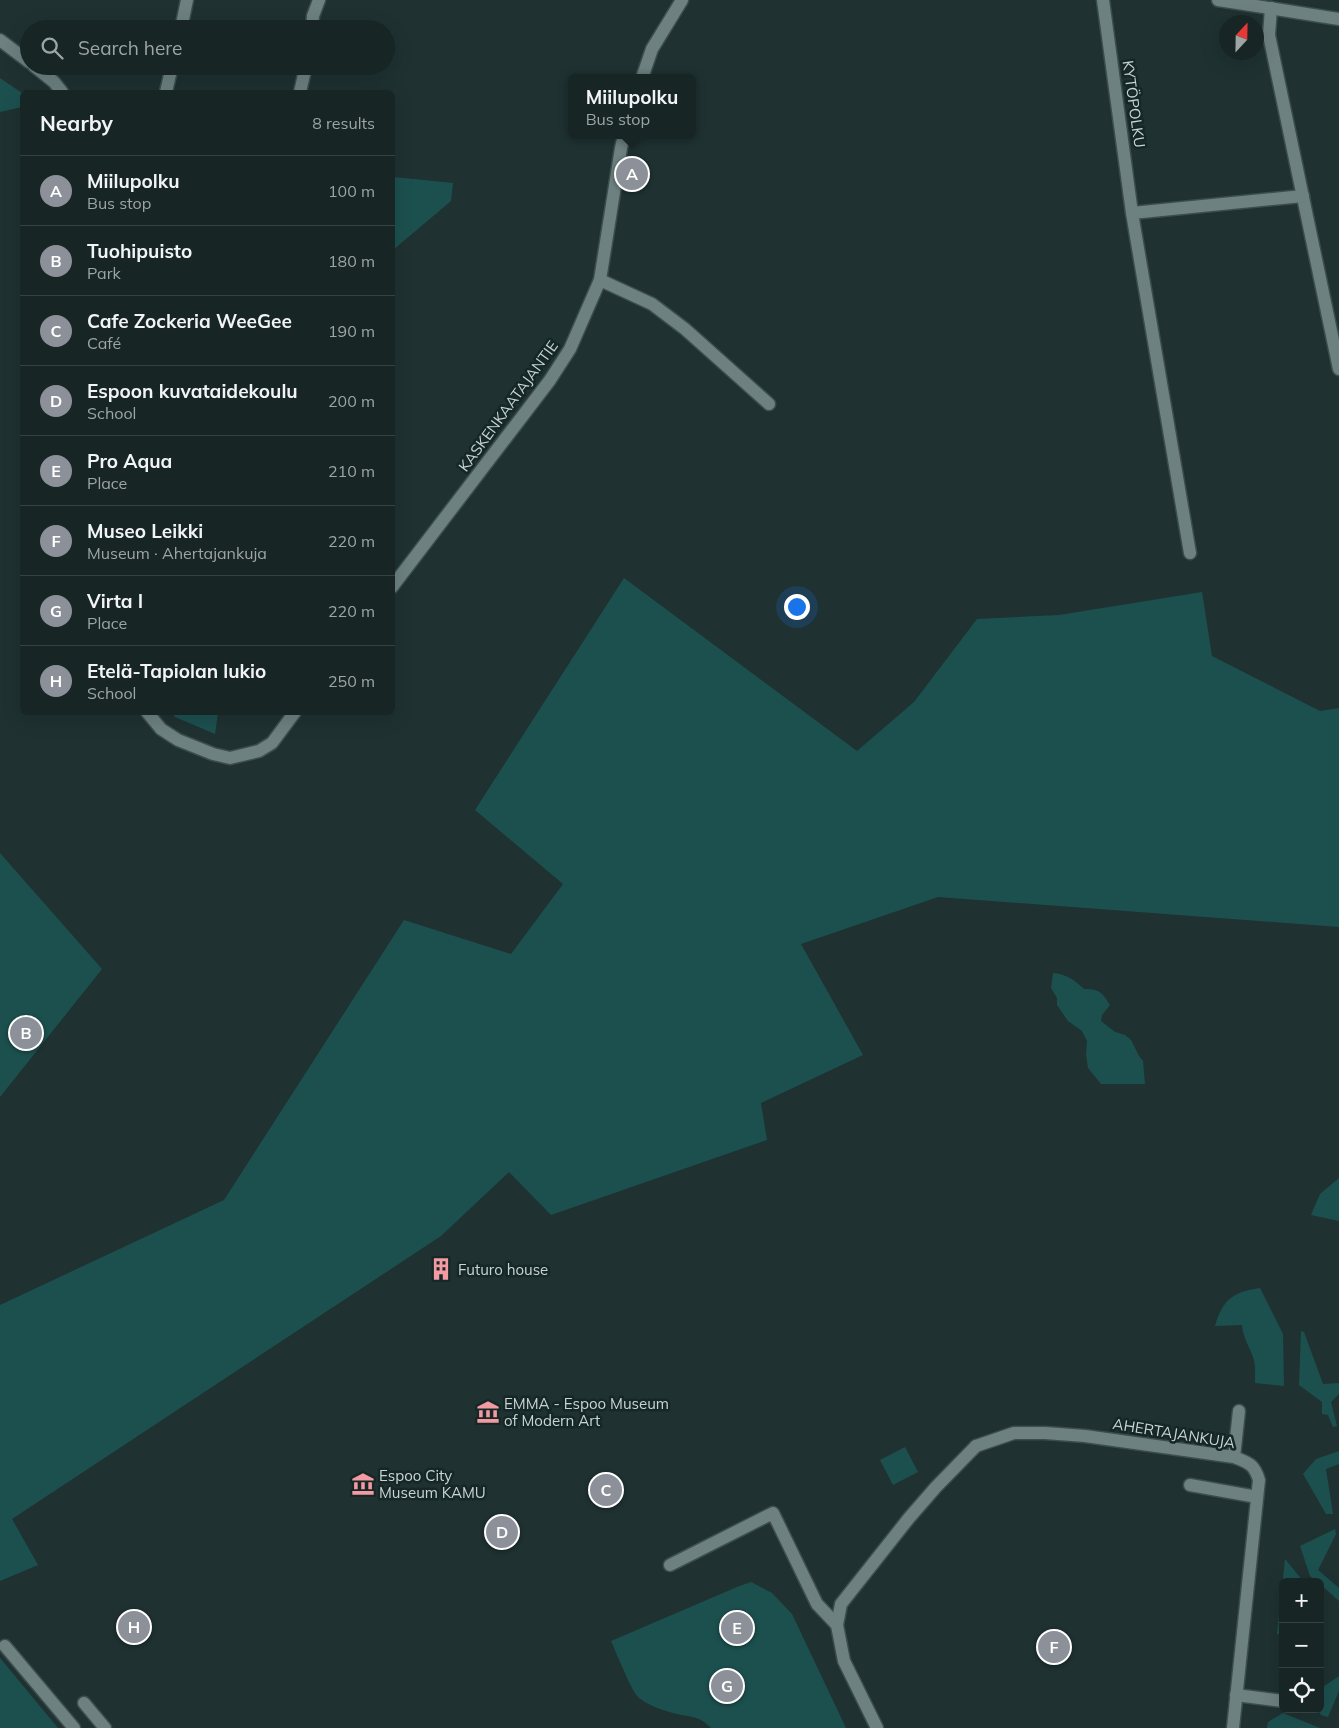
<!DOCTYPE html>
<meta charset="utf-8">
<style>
body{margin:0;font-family:Mulish,sans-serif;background:#243132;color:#f1f3f6}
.controls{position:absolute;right:15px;bottom:15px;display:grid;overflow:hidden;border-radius:8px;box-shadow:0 5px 20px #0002}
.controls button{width:45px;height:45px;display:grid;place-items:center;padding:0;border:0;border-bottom:1px solid #364242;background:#172525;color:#f1f3f6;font:25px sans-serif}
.compass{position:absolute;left:1219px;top:15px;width:45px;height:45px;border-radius:50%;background:#172525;box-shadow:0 5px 20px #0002;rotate:22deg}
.you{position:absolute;left:796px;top:606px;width:18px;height:18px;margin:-12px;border:4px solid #fff;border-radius:50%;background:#1a73e8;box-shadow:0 0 0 8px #1a73e833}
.badge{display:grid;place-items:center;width:32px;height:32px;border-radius:50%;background:#8c9099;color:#fff;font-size:16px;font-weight:700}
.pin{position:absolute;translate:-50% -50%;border:2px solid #fff;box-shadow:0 1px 5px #0006}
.popup{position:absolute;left:568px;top:74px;width:128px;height:65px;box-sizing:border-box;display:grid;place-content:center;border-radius:8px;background:#172525;filter:drop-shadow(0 1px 4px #0005);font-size:16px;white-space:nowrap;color:#9ea5a7}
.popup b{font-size:19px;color:#f1f3f6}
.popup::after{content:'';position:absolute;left:50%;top:100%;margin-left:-10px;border:10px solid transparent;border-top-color:#172525}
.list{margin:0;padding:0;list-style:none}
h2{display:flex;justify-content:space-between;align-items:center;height:65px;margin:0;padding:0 20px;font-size:21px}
h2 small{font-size:16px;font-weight:400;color:#9ea5a7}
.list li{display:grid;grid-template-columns:32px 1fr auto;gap:15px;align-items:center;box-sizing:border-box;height:70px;padding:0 20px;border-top:1px solid #364242}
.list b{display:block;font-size:19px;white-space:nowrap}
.list p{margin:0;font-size:16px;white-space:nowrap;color:#9ea5a7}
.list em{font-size:16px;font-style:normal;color:#9ea5a7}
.icon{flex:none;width:28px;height:28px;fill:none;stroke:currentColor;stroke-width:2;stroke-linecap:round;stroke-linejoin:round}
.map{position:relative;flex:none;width:1339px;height:1728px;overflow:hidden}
.search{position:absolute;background:#172525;box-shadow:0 5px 20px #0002;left:20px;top:20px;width:375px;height:55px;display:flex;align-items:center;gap:12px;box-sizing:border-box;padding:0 18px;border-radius:28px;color:#9ea5a7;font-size:19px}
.panel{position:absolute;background:#172525;box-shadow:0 5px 20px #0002;left:20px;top:90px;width:375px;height:625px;border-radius:8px}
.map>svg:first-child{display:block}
</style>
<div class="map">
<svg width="1339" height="1728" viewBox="0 0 1339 1728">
<rect width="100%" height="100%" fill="#1f3131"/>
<g fill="#1c504f">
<polygon points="0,78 22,93 22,107 0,112"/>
<polygon points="393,177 453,183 451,201 393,250"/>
<polygon points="624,578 857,751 914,702 977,619 1059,615 1202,592 1212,656 1320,711 1339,708 1339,927 938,897 801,944 863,1055 761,1103 767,1140 551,1215 509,1172 441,1236 12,1519 38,1565 0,1581 0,1305 224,1200 404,920 511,954 563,884 475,810"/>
<polygon points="172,713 218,713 215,734 175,717"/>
<polygon points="0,853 102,969 0,1097"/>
<path d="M 1053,973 C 1067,974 1074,980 1084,989 C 1099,989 1102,992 1110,1005 L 1102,1015 L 1101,1021 L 1115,1032 L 1125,1035 L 1131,1040 L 1139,1056 L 1143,1061 L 1145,1084 L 1101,1084 L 1088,1068 L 1086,1055 L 1087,1041 L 1082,1031 L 1068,1021 L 1057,1005 L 1057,998 L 1051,988 Z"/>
<polygon points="1339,1178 1339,1221 1311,1215 1320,1194"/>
<path d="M 1260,1288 L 1283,1334 L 1284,1386 L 1255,1383 C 1255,1374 1256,1366 1253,1357 C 1249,1346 1243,1337 1242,1325 L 1215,1326 C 1223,1299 1233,1292 1260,1288 Z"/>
<polygon points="1301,1331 1304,1332 1323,1384 1339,1383 1339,1394 1331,1402 1337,1426 1333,1427 1328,1415 1322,1414 1322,1402 1299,1385"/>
<polygon points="905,1447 918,1472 893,1485 880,1460"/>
<polygon points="1339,1451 1339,1464 1326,1469 1333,1514 1326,1514 1303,1474 1316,1459"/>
<polygon points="1335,1529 1336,1534 1318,1570 1339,1588 1339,1601 1320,1584 1320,1582 1317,1582 1310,1576 1300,1546"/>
<polygon points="1285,1559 1304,1582 1283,1582 1283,1635 1277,1634"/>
<path d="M 751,1582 L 772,1593 L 792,1614 L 846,1728 L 711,1728 C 697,1714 691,1718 673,1713 C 662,1710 647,1705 638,1697 C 631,1690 616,1652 611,1641 L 737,1587 Z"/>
<polygon points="0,1658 58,1728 0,1728"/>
<polygon points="1339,1676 1339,1691 1328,1717 1321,1715 1317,1709 1320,1709 1320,1689"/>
<polygon points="1283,1713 1320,1728 1267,1728 1268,1722"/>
</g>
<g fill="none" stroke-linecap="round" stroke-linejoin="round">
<defs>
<g id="service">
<polyline points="1271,8 1269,35 1339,369"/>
<polyline points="181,29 187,0"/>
<polyline points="312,29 313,16 319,0"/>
<polyline points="166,92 172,66"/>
<polyline points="300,92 306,66"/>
<polyline points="600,280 652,304 685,329 769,404"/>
<polyline points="1190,553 1132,213 1303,196"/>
<polyline points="1234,1457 1239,1411"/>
<polyline points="1190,1485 1257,1497"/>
<polyline points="670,1565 773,1513 817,1604 837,1625"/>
<polyline points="5,1646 74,1728"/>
<polyline points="1236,1695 1283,1701"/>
<polyline points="84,1703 105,1728"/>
<polyline points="877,1728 844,1661 837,1625 841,1604 909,1518 936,1487 976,1446"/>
</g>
<g id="minor">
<polyline points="1103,0 1132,213"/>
<polyline points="1218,0 1339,19"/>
<polyline points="0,40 29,62"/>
<polyline points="34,66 54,82 62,92"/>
<polyline points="642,78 652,49 682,0"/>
<polyline points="392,587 550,380 570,349 600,280 621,148 624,135"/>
<polyline points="147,712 161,729 178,740 213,754 230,758 259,751 272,743 295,712"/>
<path d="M 976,1446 L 1014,1433 L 1045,1433 L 1085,1436 L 1234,1457 C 1249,1463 1254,1464 1259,1480 L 1233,1728"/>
</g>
</defs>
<use href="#service" stroke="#3d4d4d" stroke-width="15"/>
<use href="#minor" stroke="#3d4d4d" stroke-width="15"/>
<use href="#service" stroke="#6c8180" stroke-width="12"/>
<use href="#minor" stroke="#6c8180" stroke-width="12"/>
</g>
<defs>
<symbol id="building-bare" viewBox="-9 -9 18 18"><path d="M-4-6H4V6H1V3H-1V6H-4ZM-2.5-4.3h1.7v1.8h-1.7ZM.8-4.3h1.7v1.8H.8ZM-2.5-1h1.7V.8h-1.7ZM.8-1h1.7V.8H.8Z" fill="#f49aa3" stroke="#152727" stroke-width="2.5" paint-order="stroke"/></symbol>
<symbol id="museum-bare" viewBox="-9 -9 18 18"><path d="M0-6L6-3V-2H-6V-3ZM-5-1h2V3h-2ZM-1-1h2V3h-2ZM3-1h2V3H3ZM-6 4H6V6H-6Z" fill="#f49aa3" stroke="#152727" stroke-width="2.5" paint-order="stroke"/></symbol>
</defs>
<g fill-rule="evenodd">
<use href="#building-bare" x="425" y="1253" width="32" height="32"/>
<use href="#museum-bare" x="472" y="1396" width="32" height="32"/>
<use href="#museum-bare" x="347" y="1468" width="32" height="32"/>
</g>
<g text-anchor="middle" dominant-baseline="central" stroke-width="5" stroke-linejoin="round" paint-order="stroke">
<g font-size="15" fill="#c9d4d3" stroke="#152727">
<text transform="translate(1134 104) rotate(82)">KYTÖPOLKU</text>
<text transform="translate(508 406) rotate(-54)">KASKENKAATAJANTIE</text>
<text transform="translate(1174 1433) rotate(9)">AHERTAJANKUJA</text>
</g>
<g font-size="15" fill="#c9d4d3" stroke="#152727" text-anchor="start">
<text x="458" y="1269">Futuro house</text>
<text x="504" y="1403">EMMA - Espoo Museum<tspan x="504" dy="17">of Modern Art</tspan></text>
<text x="379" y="1475">Espoo City<tspan x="379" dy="17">Museum KAMU</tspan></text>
</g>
</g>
</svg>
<div class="controls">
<button>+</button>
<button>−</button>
<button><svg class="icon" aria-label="locate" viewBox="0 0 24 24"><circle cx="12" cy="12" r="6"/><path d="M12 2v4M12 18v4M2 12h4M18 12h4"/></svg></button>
</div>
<svg class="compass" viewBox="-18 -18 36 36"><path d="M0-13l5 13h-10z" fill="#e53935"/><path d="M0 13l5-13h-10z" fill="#9ea5a7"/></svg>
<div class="you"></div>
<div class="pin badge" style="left:632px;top:174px">A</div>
<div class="popup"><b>Miilupolku</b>Bus stop</div>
<div class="pin badge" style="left:26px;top:1033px">B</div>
<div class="pin badge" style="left:606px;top:1490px">C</div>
<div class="pin badge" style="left:502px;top:1532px">D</div>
<div class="pin badge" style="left:737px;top:1628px">E</div>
<div class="pin badge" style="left:1054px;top:1647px">F</div>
<div class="pin badge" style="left:727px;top:1686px">G</div>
<div class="pin badge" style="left:134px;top:1627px">H</div>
<div class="search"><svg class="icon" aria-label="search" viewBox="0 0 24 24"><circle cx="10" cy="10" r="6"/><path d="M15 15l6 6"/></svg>Search here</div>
<section class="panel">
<h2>Nearby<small>8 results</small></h2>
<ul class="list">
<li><span class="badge">A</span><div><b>Miilupolku</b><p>Bus stop</p></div><em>100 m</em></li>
<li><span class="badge">B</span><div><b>Tuohipuisto</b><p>Park</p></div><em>180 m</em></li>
<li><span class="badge">C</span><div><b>Cafe Zockeria WeeGee</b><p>Café</p></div><em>190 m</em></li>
<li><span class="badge">D</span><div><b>Espoon kuvataidekoulu</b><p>School</p></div><em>200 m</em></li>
<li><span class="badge">E</span><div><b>Pro Aqua</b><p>Place</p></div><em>210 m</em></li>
<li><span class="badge">F</span><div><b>Museo Leikki</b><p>Museum · Ahertajankuja</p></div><em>220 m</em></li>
<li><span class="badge">G</span><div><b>Virta I</b><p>Place</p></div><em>220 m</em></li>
<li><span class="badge">H</span><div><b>Etelä-Tapiolan lukio</b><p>School</p></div><em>250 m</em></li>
</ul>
</section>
</div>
